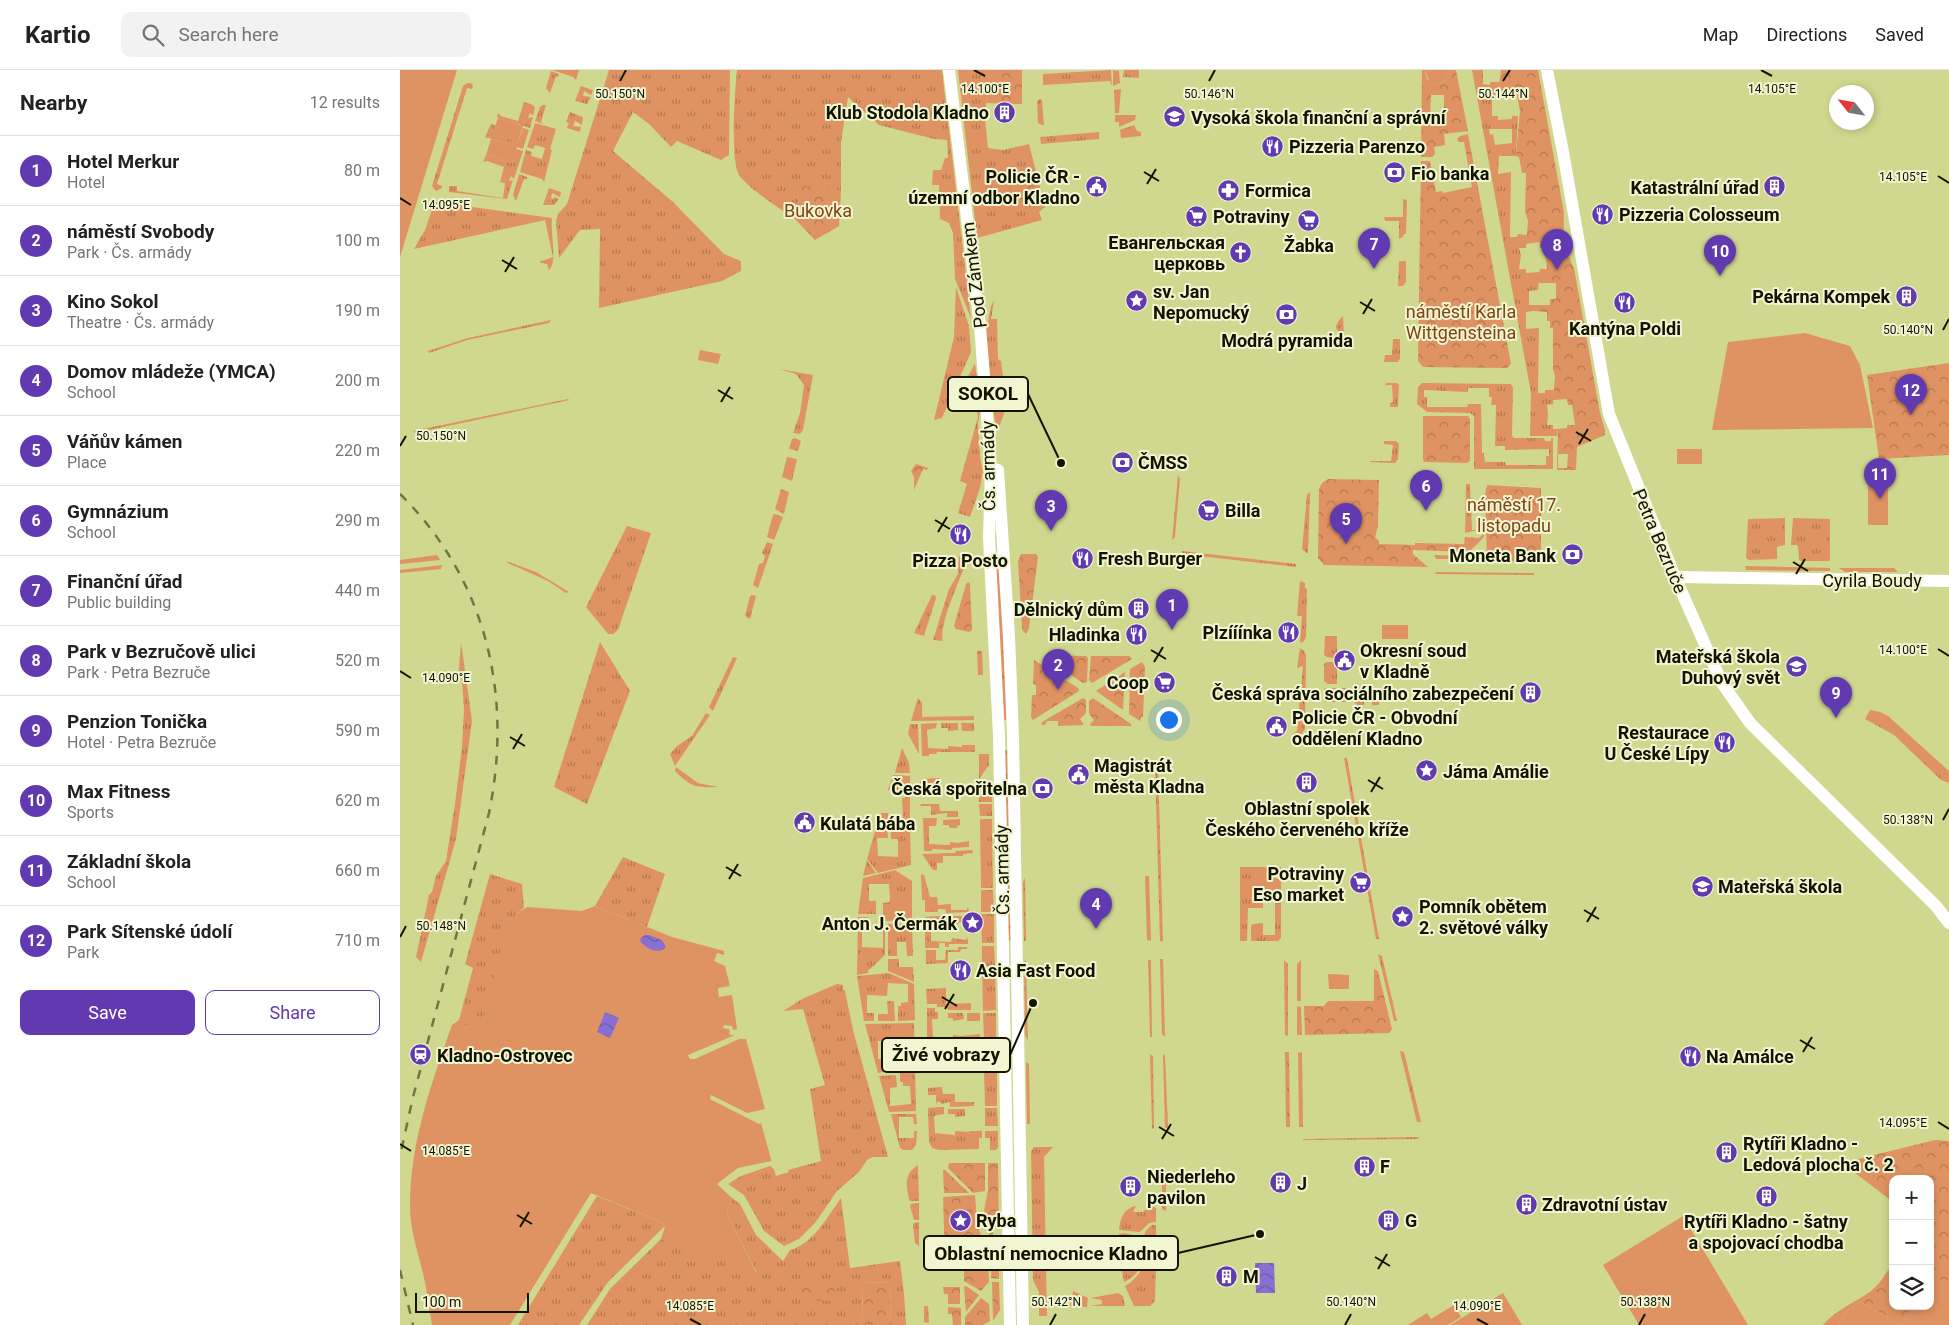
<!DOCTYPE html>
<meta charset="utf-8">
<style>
body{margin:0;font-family:Roboto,sans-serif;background:#f2f2f2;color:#222}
.controls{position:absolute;right:15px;bottom:15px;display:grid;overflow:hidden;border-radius:10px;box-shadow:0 2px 8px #0003}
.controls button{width:45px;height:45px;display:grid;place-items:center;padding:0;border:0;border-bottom:1px solid #e0e0e0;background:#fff;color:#222;font:25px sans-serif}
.compass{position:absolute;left:1429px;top:15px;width:45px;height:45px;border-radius:50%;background:#fff;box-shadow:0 2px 8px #0003;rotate:301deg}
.scale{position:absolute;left:15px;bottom:12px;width:114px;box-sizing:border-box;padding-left:5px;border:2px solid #131400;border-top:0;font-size:14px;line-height:18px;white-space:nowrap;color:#131400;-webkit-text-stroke:4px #f1f5d1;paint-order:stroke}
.you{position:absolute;left:768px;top:649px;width:18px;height:18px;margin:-12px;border:4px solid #fff;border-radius:50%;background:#1a73e8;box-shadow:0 0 0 8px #1a73e833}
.badge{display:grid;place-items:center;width:32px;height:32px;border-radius:50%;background:#613ab2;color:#fff;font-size:16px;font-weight:700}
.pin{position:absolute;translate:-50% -41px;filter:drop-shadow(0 1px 2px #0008)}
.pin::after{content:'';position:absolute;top:26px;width:18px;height:15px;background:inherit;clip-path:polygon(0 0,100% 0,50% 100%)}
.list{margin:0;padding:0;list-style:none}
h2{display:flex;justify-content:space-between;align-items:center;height:65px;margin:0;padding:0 20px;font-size:21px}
h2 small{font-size:16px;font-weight:400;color:#767676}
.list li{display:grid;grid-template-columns:32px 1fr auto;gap:15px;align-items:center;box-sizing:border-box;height:70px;padding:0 20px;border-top:1px solid #e0e0e0}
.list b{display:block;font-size:19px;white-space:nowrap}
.list p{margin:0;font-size:16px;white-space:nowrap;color:#767676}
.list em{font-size:16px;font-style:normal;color:#767676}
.actions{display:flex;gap:10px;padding:15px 20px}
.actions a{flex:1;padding:11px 0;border:1px solid #613ab2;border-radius:10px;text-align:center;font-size:18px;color:#613ab2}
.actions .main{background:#613ab2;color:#fff}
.icon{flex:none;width:28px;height:28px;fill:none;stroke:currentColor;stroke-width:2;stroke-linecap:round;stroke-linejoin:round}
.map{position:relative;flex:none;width:1549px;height:1255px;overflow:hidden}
header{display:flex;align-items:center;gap:30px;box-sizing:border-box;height:70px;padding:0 25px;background:#fff;border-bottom:1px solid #e0e0e0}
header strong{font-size:24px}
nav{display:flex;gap:28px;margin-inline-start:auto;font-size:18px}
.search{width:350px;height:45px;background:#f2f2f2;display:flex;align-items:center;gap:12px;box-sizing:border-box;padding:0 18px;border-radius:10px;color:#767676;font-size:19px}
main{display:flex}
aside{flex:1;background:#fff}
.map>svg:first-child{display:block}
</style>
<header>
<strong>Kartio</strong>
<div class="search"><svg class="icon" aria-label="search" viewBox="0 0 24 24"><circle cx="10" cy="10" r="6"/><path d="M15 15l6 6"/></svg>Search here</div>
<nav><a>Map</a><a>Directions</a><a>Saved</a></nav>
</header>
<main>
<aside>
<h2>Nearby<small>12 results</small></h2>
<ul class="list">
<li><span class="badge">1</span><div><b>Hotel Merkur</b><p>Hotel</p></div><em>80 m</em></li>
<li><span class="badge">2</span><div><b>náměstí Svobody</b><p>Park · Čs. armády</p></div><em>100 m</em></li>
<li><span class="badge">3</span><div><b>Kino Sokol</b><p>Theatre · Čs. armády</p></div><em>190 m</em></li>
<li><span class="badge">4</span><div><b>Domov mládeže (YMCA)</b><p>School</p></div><em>200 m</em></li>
<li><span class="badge">5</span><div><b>Váňův kámen</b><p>Place</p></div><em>220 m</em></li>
<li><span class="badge">6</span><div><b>Gymnázium</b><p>School</p></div><em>290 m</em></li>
<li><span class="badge">7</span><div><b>Finanční úřad</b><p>Public building</p></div><em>440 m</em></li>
<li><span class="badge">8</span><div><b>Park v Bezručově ulici</b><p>Park · Petra Bezruče</p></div><em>520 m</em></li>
<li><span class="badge">9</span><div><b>Penzion Tonička</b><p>Hotel · Petra Bezruče</p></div><em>590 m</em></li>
<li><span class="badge">10</span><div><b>Max Fitness</b><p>Sports</p></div><em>620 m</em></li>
<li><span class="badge">11</span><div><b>Základní škola</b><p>School</p></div><em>660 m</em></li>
<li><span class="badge">12</span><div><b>Park Sítenské údolí</b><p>Park</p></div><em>710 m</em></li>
</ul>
<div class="actions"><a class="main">Save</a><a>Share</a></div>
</aside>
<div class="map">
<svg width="1549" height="1255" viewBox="0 0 1549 1255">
<defs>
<pattern id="grass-tufts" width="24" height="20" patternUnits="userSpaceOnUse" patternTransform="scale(1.25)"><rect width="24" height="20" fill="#df9362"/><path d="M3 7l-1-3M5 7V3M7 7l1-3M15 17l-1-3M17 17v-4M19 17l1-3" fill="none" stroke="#b4774e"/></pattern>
<pattern id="forest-crowns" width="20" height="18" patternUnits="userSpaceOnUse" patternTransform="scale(1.25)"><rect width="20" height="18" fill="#df9362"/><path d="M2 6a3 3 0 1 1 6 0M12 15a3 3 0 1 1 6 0" fill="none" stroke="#b4774e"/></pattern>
<pattern id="water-waves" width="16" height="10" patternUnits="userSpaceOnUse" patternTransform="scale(1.25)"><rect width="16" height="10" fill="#886fd1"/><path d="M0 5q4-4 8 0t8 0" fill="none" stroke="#6e5aa7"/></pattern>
</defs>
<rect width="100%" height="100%" fill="#d0d88f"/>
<g fill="url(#grass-tufts)" fill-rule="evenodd">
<polygon points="152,0 179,0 176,10 173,7"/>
<polygon points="209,0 330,0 329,85 321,90 277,71 271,77 249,54 233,42 213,81 273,132 324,184 341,191 341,201 322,211 199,238 200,159 180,160 159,188 156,151 158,144 167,134"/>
<path d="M 337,0 L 542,0 L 571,248 L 555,209 L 553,163 L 549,153 L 540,149 L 539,115 L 532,115 L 533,100 L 541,100 L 545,88 L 548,88 L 547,70 L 534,69 L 479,55 L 448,27 L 441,72 L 441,121 L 400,116 L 394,148 C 380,139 348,118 339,105 C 330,91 335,19 337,0 Z"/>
<polygon points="558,0 580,0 587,21 585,49 588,78 603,80 629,74 645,137 639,142 642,150 577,168"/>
<polygon points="711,0 712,16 710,11 643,15 643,4"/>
<polygon points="713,0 719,1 720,13 713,16"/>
<polygon points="724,0 739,0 739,8 723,7"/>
<path d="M 1072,0 L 1083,0 L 1083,14 L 1090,15 L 1090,12 L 1099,12 L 1098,25 L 1092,25 L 1092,46 L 1098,46 L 1098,50 L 1112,49 L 1112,46 L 1118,46 L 1116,86 L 1099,86 L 1098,104 L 1111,102 L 1110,167 L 1117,167 L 1118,164 L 1127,165 L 1126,178 L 1119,178 L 1121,185 L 1119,199 L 1126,199 L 1126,203 L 1140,202 L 1138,220 L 1129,221 L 1129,235 L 1133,235 L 1133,241 L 1126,242 L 1126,259 L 1139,258 L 1138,323 L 1145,323 L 1145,320 L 1154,320 L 1153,334 L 1147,335 L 1148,345 L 1147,355 L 1153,355 L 1153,359 L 1158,359 L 1157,366 L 1130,366 L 1131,323 ZM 1089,59 L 1112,59 L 1112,73 L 1095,75 L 1093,64 L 1090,65 Z"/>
<polygon points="151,1 159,4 158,7 156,6 150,23 146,18"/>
<polygon points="67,13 71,13 73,16 72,19 67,18 37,114 42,116 42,118 36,121 32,116 63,16"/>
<polygon points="181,16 193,20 191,25 184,21 183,26 191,27 187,34 175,31"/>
<polygon points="721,19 719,43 715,43 714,20"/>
<polygon points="640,29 642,30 644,55 642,55 638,53 637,31"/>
<polygon points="124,32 133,35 135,38 133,46 130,43 128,48 133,47 130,58 97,48 98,43 101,46 118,51"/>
<polygon points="143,35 146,35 141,52 144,54 135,51 140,37"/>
<polygon points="170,42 183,47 182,55 175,51 173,56 181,57 180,62 167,58 169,53 166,52"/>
<polygon points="715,45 736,45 735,50 719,57 719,52 715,52"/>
<polygon points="135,53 156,59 150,79 152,80 144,112 142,109 120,102 126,80 132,82 131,86 142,89 145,78 135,75 133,79 127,77"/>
<polygon points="91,54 95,55 93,64 118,72 123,58 129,60 123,79 85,67"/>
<polygon points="734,55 737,61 741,62 741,66 721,68 720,60"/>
<polygon points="699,62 699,69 641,74 640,67"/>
<polygon points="116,79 123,81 114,109 111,106 109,111 113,110 107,129 49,122 49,116 57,116 57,121 103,128 105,113 100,112 104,97 87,91 83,92 86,85 112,93"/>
<polygon points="119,104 127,107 127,109 124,109 116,131 113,125"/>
<polygon points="149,118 161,122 160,127 152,123 151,128 154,129 154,127 159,129 154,135 143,135"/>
<polygon points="1003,129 1007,130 1006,164 1004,164 1003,167 999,169 999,151 985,151 984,147 1003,147"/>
<path d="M 37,132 L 152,148 C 150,162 158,192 149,200 L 147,194 L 139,192 L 153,187 L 145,150 L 14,179 L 25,160 L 34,134 Z"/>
<polygon points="999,191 1006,191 1006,212 1003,216 998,216"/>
<polygon points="556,217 569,256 571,282 542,348 534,350 554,267"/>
<path d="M 594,231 L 591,249 L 597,249 L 598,289 L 601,291 L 603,308 L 607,310 L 604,319 L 609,329 L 598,360 L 596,360 L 585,257 C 591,250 588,238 594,231 Z"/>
<path d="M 943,246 L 944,265 L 938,262 C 934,255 938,251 943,246 Z"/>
<polygon points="151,250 149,253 67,270 29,283 28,281 68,268"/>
<polygon points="993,269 1000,269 1000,289 997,292 984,292 985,285 992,285"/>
<polygon points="575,294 581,337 578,353 580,387 583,401 580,418 570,447 558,443 567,414 560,411 561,407 578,347 573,309 569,306 567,308"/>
<polygon points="379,299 413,305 403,360 400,364 393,363 400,343 404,315 396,304"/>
<polygon points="986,313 997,313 999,315 998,337 990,337 990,333 993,332 992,315 985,315"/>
<path d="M 1022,313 L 1111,314 L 1113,318 L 1112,366 L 1114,368 L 1144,368 L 1145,371 L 1151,371 L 1151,368 L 1153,368 L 1153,399 L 1074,399 L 1074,346 L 1070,343 L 1027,342 L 1017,334 L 1018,317 ZM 1068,318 L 1089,318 L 1089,327 L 1092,327 L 1091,335 L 1096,335 L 1095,376 L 1105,376 L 1105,380 L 1149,379 L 1149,386 L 1146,386 L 1146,395 L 1106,395 L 1105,392 L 1085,392 L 1084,383 L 1082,383 L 1081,334 L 1068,334 L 1067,337 L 1027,337 L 1027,327 L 1024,327 L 1024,320 L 1068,322 Z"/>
<polygon points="168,329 169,330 15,363 13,361"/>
<polygon points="395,368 401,371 398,381 389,379 392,369"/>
<polygon points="984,371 996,371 999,374 998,389 995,393 970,392 970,391 991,391 993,375 984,374"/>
<polygon points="387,387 397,389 392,411 382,407"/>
<polygon points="778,405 780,409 775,467 772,470"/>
<polygon points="1066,414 1070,414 1072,460 1077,460 1065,463"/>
<polygon points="381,419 389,422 384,444 375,439"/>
<polygon points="910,422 908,483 907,483 902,479 907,425"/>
<polygon points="375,444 383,447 374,470 367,467 373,445"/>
<polygon points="1385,448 1385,475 1377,477 1377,489 1349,490 1346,488 1348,449"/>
<polygon points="1393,448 1430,449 1430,491 1401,491 1399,490 1398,477 1397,475 1391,475"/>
<polygon points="227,456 251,463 218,560 213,564 208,564 186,537"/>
<polygon points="367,472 373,474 358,518 353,515 359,494 363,493 365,486 362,483"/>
<polygon points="782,481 896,494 896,497 782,484"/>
<polygon points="37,485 40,490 0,494 0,490"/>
<polygon points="1034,485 1070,486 1071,489 1036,489"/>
<polygon points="595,488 599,488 607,650 603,650"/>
<polygon points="106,491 136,502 169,522 166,523 148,511 108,493"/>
<polygon points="42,495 41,499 0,503 0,500"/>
<polygon points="1345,496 1430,498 1430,501 1346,500"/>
<polygon points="1439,498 1494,498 1498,502 1445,502"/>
<polygon points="1036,502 1134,503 1134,505 1035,504"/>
<polygon points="900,511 905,513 905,518 907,519 906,567 904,571 900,573 902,546 897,546"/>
<polygon points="352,525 356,526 350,549 345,546 350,526"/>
<polygon points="532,525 535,525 536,528 524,566 514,563"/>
<polygon points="925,566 937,566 937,583 935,583 934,588 927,587 924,585"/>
<polygon points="61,572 72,651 56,769 21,892 16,887 29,825 32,822 36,806 46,791 55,734 62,677 64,639 62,612 59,599"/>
<polygon points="200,572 230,621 187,734 154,717"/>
<polygon points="900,578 904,581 906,585 905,659 901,665 895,667 892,664 897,661 903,596 897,598"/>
<polygon points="577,581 582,581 583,605 578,605"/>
<polygon points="333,587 337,588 313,641 309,637"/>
<polygon points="927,592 934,592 934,597 937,597 937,614 928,614 924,611 924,594"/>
<polygon points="926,618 948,618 950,623 949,632 925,632 924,619"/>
<polygon points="954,619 965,619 964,635 957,635 954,632"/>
<polygon points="972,619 980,619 979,635 972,635"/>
<polygon points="518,628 522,633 522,647 574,646 574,650 511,651"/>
<polygon points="1470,640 1480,642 1488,646 1549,701 1549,713 1541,710 1494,665 1465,649"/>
<polygon points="306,643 310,645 275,696 270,684 277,676 292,666"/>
<polygon points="537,653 536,658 527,660 528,678 548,679 548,676 562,677 562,675 575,675 575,682 537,682 536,684 529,684 529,686 522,686 521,654"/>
<polygon points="541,653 558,653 558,660 548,661 548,658 541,658"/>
<polygon points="561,653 574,653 574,661 562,661"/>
<polygon points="510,654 518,654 519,684 508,664"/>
<polygon points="502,678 509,693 510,703 495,703"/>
<polygon points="607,680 608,681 612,870 608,871 605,681"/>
<polygon points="579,684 589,684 589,695 579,709"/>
<polygon points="944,688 947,688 979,869 976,869"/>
<polygon points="755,694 758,694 763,872 760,871"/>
<path d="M 276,697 L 298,713 L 318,717 C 296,718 291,717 275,701 Z"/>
<polygon points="493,705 510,706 510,755 477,755 481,743 488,743 488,750 503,749 502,728 505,728 505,720 488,720"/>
<polygon points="539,708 539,722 520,721 520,712 522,709"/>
<polygon points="579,711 591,711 592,732 579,732"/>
<polygon points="521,734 539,734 540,741 558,741 558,747 547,747 547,743 531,745 531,736 520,736"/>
<polygon points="579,734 592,734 592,746 580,746"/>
<polygon points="523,748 537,748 536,756 529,756 529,774 550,775 550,772 557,773 569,771 569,777 552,778 552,780 532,779 532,781 524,781"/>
<polygon points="560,749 560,755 557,756 557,758 550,758 549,755 543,755 543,750"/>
<polygon points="580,749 592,749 593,818 581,818"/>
<polygon points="487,757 488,768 477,768 478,786 498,787 498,769 491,769 491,757 510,757 511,795 478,803 467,789 476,758"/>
<polygon points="572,780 573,783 563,784 563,786 543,786 543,793 537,793 537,800 533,800 522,784 555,783 556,781"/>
<polygon points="223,787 265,804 247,857 195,836"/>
<polygon points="467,790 476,803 463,806"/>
<polygon points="840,797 881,797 881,802 872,802 873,808 881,809 881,868 878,871 851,871 851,856 853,854 863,853 863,865 875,865 875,825 863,826 863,838 848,838 847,871 840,871"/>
<polygon points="495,800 512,811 512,850 483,851 483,833 490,832 489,814 469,814 469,831 476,831 476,844 458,844 463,808"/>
<polygon points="90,804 122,814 124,838 115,845 90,924 82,955 52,955 59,950 73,898 65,894"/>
<polygon points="521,804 524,805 530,827 537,827 538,835 551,834 551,840 567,840 567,837 569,839 568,842 546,843 545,839 538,839 538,842 525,842 525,830 522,830"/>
<polygon points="745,806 749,806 751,871 747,870"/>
<polygon points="625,808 626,871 624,871 623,812"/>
<polygon points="581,820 593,820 594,842 581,842"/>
<polygon points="581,844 594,844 594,873 582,873"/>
<polygon points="540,846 540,851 531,853 531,871 551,872 552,868 565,870 568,868 568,874 549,874 549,877 545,877 545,873 539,873 539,878 525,878 525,847"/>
<polygon points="545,846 562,846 561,852 559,852 558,854 551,854 551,851 545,851"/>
<polygon points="458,847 468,847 469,858 462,859 462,877 483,878 483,860 476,860 475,854 485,854 485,885 468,901 468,903 457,905"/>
<polygon points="512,853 513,886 507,886 506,872 497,872 497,886 488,886 488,854"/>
<polygon points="582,876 594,876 595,896 582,897"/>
<polygon points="558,877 567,877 567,879 561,879 560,882 548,882 548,893 526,894 526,880 536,880 536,890 545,890 546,880 558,880"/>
<polygon points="978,884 982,886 997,951 994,951"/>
<polygon points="488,889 499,889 499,897 513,897 514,912 488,901"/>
<polygon points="626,889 628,971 625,965 624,893"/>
<polygon points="760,889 763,889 765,967 762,964"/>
<polygon points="748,890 751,890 752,967 750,967"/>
<polygon points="884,890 888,894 888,966 885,965"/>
<polygon points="901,890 901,931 897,931 897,894"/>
<polygon points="582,899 595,899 596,940 583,941"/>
<polygon points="489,903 514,914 515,950 498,951 498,936 501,936 501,933 508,932 508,914 488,913 487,926 467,925 467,943 474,943 474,951 464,951 457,906"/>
<polygon points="437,914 443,915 443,920 445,921 453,960 488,1087 473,1087 467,1090 459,1102 437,1121 415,1153 399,1169 384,1176 364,1161 344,1125 328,1114 341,1106 370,1096 374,1099 376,1106 389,1102 388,1100 421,1091 410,1019 425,1015 403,939 383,941 404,928"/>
<polygon points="546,918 546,934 571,933 571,940 548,940 547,937 537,937 537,934 527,934 526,919"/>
<polygon points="487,931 494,931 495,951 478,951 478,944 488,944"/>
<polygon points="897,936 901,937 902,965 897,965"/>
<polygon points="527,938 535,938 535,942 538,942 538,949 532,949 533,967 553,968 553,965 561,966 580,964 580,968 555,969 555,972 527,973"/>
<polygon points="548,943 563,943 564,949 553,951 553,948 548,948"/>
<rect x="567" y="943" width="13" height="8"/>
<polygon points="583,943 596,943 596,969 584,970"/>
<polygon points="514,953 515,992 492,993 492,988 499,987 498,970 478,971 478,989 488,990 488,1001 478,1003 465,954"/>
<polygon points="1000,981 1004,982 1021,1052 1017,1052"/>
<polygon points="885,982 889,982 890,1057 886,1057"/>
<polygon points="902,982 903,1057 899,1057 898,983"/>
<polygon points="750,984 753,986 754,1058 752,1059"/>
<polygon points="765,984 768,1058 765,1058 763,986"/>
<polygon points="626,992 629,994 630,1054 627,1054"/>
<polygon points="500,995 515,995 516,1041 489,1042 479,1006 496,1005 497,1017 490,1018 490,1036 511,1034 510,1016 503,1016 503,1012 500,1012"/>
<polygon points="584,998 597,998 597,1036 585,1036"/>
<polygon points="542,1017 543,1024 555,1024 555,1032 574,1032 574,1036 550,1037 550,1032 541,1034 540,1032 537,1032 536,1035 536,1025 528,1025 528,1018"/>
<polygon points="540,1037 544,1037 544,1044 534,1046 535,1063 555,1065 555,1061 569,1062 569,1061 582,1061 582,1068 579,1068 579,1079 539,1080 532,1078 529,1072 528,1038"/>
<polygon points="585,1038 597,1038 598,1056 585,1056"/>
<polygon points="548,1039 565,1039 565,1046 555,1047 555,1044 548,1044"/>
<polygon points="491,1044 516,1044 517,1054 514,1054 513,1047 499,1047 499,1068 514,1068 514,1061 517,1061 516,1075 512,1080 503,1080 500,1078"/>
<polygon points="585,1061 598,1061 598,1077 596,1080 590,1080 590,1068 585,1068"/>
<polygon points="1018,1067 1019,1069 903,1070 903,1069"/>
<polygon points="634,1077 653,1077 644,1087 647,1246 639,1246 639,1222 633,1210 631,1081"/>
<path d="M 518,1095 L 519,1131 L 510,1131 L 509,1129 C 506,1114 504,1104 518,1095 Z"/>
<polygon points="764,1106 766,1106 766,1141 762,1139 762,1110"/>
<polygon points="197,1126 261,1152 265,1156 208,1212 179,1255 118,1255"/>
<path d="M 331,1127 L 340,1134 L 356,1165 L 383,1191 L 390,1180 C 413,1174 428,1146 441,1128 L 450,1198 L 500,1191 L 504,1224 L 506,1255 L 491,1255 L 490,1212 L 462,1213 L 463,1255 L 187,1255 L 210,1219 L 261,1169 L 357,1203 L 327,1144 Z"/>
<polygon points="519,1133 519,1150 514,1150 510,1136 511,1134"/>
<path d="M 750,1135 L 756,1138 L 756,1152 L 749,1153 L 740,1162 L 719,1160 C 720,1148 724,1138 736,1136 L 733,1142 L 743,1142 Z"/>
<polygon points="519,1152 519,1176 515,1173 513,1155 514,1153"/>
<path d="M 752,1155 L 756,1155 L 756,1178 L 752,1181 C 741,1174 741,1163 752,1155 Z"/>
<path d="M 725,1163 L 737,1166 L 744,1182 C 743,1195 737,1207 724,1212 L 720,1191 L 719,1164 Z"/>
<path d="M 751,1190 L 755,1192 L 756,1195 L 755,1231 L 750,1236 L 734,1236 L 725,1216 C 737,1210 741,1197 751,1190 Z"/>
<polygon points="673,1221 688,1228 687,1237 668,1236 672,1231"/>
<polygon points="718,1223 723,1226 725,1236 690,1236 702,1234 702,1230 690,1228"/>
<polygon points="524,1236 528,1236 529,1253 524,1252"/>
</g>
<g fill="url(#forest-crowns)" fill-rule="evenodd">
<polygon points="580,0 622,0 622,34 586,33 587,21"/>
<path d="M 1022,0 L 1025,0 L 1027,9 L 1036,14 L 1045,11 L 1049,0 L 1056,0 L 1068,61 L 1044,64 L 1045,75 L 1034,77 L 1035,84 L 1032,87 L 1021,87 ZM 1031,25 L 1044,25 L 1044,52 L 1030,52 Z"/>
<path d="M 1101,0 L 1138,0 L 1164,143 C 1163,164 1164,179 1174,198 L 1200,343 L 1205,360 L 1205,365 L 1177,377 L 1176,400 L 1157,400 L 1157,399 L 1158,359 L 1167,358 L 1167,355 L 1175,355 L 1172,335 L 1168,335 L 1167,329 L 1153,330 L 1155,307 L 1153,299 L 1153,258 L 1150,258 L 1150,251 L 1147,251 L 1147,242 L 1133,241 L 1133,235 L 1150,235 L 1150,229 L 1156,229 L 1156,213 L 1138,213 L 1140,199 L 1147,199 L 1145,178 L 1140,178 L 1140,172 L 1126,174 L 1128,151 L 1125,142 L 1126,103 L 1122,103 L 1119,87 L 1116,86 L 1120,40 L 1117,26 L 1112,25 L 1112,20 L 1098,21 ZM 1158,384 L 1168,384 L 1167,398 L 1158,398 Z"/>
<polygon points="1068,64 1111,294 1107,298 1023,297 1018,291 1021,91 1030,91 1036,122 1042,121 1043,123 1072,117 1064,72 1059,72 1057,69 1060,66"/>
<polygon points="632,105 636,132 612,137 608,109"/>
<polygon points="400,115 441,121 439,156 415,170 394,148"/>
<polygon points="1549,293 1549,385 1479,389 1467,305"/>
<polygon points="1023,346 1068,346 1070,349 1070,391 1067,393 1024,392 1023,389"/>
<polygon points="516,394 528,398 527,400 523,399 514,420 514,407 511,401"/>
<polygon points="928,409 979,410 978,456 975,467 979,471 979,474 1015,475 1015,473 1064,474 1065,467 1079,468 1084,464 1084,467 1069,482 1013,480 1013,484 1028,497 924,495 918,488 919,419 922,413"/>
<polygon points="1087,415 1141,418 1141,492 1087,490 1085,424"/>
<polygon points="621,484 636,484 638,487 629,558 626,564 623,561 622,558 618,491"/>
<path d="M 559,486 L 568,488 C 562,505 538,555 543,571 L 533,570 L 549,519 L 558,504 Z"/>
<polygon points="568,512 570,514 572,560 569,562 556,559 554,556 566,514"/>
<polygon points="647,585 686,586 688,588 687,612 683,613 645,588"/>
<polygon points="691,586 729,586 732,589 692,613 689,610"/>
<polygon points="634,590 678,618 679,621 633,650 631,647 632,625 636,625 636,615 633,614"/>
<polygon points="742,592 745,597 743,647 741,647 740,651 729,644 730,599"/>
<polygon points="725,602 723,640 696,621"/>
<polygon points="683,628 686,630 686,643 680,649 684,655 658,656 658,651 647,651 645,655 641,655 642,652"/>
<polygon points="693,628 731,654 731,656 691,656 690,654 694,650 689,644 689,631"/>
<polygon points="974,899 978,901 992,959 989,963 905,965 904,936 924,936 928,931 974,931"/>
<polygon points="1535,1070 1549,1071 1549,1211 1530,1210 1530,1109 1493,1109 1493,1132 1442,1093"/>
<polygon points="549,1093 585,1093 585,1121 573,1123 548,1098"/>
<polygon points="588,1093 598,1093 599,1158 593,1158 593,1172 599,1172 599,1186 590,1185 589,1159 584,1140 588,1120"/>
<polygon points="543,1100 545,1100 569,1123 544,1123"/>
<polygon points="575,1125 577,1153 583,1172 580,1187 577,1189 545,1189 543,1127"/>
<polygon points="592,1189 599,1190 599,1209 591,1208"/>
<polygon points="564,1193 588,1194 589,1212 581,1221 564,1211"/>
<path d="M 1493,1193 L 1493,1236 L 1513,1236 L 1501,1255 L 1460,1232 L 1445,1243 L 1438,1255 L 1423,1255 C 1436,1239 1455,1233 1471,1221 C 1480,1214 1486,1203 1493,1193 Z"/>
<polygon points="401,1211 434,1211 435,1231 400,1230"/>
<polygon points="490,1212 491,1255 463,1255 462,1213"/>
<polygon points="592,1212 599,1212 600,1240 593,1251"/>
<polygon points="566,1216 579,1225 566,1242 564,1217"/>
<polygon points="543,1217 560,1217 560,1234 548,1234 548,1224 544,1224"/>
<polygon points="581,1228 589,1234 590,1251 583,1255 565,1255 565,1247"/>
<polygon points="548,1237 561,1238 561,1255 553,1255 552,1244 548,1244"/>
</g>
<g fill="#df9362">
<polygon points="0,0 57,0 0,187"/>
<polygon points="1025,0 1049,0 1045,11 1036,14 1029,11"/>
<polygon points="98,48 123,56 118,72 92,64"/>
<polygon points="91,69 117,77 112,93 86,85"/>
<polygon points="400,133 424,138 421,151 397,146"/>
<polygon points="1405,263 1450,276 1460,295 1473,358 1312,360 1328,272"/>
<polygon points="300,280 321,284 318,294 298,290"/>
<rect x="1277" y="379" width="25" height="15"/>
<polygon points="1468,413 1488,414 1488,455 1468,455"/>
<rect x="982" y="555" width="26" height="14"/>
<path d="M 195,836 L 272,867 L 324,881 L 324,885 L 317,883 L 314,891 L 325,896 L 330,916 L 318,918 L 319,927 L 332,925 L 337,959 L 333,960 L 332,956 L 324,955 L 323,958 L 329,959 L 330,965 L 335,965 L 288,985 L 290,989 L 295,989 L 339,969 L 346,969 L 365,1039 L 347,1043 L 311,1025 L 310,1029 L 359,1054 L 361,1053 L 371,1089 L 371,1091 L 338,1098 L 317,1114 L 331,1127 L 327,1144 L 357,1204 L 261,1169 L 265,1156 L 261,1152 L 191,1123 L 110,1255 L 32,1255 C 29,1238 27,1220 23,1203 C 17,1180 10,1159 10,1136 C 10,1073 31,1014 52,955 L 82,955 L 103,870 L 115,845 L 127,837 L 182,841 Z"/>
<polygon points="928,904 949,905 949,919 929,919"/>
<polygon points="1283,1146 1348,1255 1239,1255 1203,1195"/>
<polygon points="1531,1208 1549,1211 1549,1255 1438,1255 1445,1243 1460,1232 1501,1255 1513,1236 1530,1236"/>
<polygon points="1103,1223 1122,1255 1050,1255"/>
<polygon points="1054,1235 1061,1247 1048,1255 1008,1255 1027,1243 1031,1249"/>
</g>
<g fill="url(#water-waves)">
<path d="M 245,865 L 249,865 L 262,870 L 266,877 C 258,885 247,879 240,871 L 241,868 Z"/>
<polygon points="205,942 219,948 210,968 197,962"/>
<polygon points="855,1193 874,1193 875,1223 856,1223"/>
</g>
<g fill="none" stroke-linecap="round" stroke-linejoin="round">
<g stroke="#fff" stroke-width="12">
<polyline points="549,0 580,256 591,398 589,468 599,666 610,1255"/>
<polyline points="1147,0 1163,82 1209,344 1275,507 1322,613 1350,653 1536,836 1549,853"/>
<polyline points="598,400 609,566 613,666 623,1255"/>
<polyline points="1275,507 1549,511"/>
</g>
<g stroke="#707546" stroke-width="2.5" stroke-dasharray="9 9" stroke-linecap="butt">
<path d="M 0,424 C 87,510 113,626 89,743 L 13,1027 L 0,1086"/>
<polyline points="0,1200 13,1255"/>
</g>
</g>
<path fill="none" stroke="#131400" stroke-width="2" d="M 574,0 L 585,6M 1361,0 L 1372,6M 220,11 L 226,0M 809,11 L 815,0M 1103,11 L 1110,0M 744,102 L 759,111M 1538,106 L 1549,113M 747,114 L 756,99M 0,128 L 11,135M 102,190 L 117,199M 105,202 L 114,187M 960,232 L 975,241M 963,244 L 972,229M 1543,260 L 1549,249M 318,320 L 333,329M 321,332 L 330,317M 1176,362 L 1191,371M 1179,374 L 1188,359M 0,376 L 6,366M 535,450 L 550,459M 538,462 L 547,447M 1393,492 L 1408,501M 1396,504 L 1405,489M 1538,579 L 1549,586M 751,580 L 766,589M 754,592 L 763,577M 0,601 L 11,608M 110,667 L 125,676M 113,679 L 122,664M 968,710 L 983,719M 971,722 L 980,707M 1543,750 L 1549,739M 326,797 L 341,806M 329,809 L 338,794M 1184,840 L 1199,849M 1187,852 L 1196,837M 0,867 L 6,856M 542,927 L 557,936M 545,939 L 554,924M 1400,970 L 1415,979M 1403,982 L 1412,967M 1538,1052 L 1549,1059M 759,1057 L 774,1066M 762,1069 L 771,1054M 0,1074 L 11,1081M 117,1145 L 132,1154M 120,1157 L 129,1142M 975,1187 L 990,1196M 978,1199 L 987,1184M 290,1249 L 301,1255M 1077,1249 L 1088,1255M 650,1255 L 656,1244M 945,1255 L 951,1244M 1239,1255 L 1245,1244"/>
<defs>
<symbol id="building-disc" viewBox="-11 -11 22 22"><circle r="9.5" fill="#613ab2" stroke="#f1f5d1"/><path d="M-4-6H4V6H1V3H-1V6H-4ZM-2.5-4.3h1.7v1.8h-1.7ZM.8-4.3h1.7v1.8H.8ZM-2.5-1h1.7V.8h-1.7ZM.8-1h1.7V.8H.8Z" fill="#fff"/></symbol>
<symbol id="university-disc" viewBox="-11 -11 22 22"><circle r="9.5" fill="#613ab2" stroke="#f1f5d1"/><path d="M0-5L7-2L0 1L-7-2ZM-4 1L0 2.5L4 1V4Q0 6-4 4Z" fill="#fff"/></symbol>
<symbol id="restaurant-disc" viewBox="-11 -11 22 22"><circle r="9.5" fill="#613ab2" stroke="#f1f5d1"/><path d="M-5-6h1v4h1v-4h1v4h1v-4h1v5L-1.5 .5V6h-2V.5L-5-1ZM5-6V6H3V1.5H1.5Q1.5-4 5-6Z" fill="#fff"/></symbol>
<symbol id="bank-disc" viewBox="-11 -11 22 22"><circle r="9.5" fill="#613ab2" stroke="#f1f5d1"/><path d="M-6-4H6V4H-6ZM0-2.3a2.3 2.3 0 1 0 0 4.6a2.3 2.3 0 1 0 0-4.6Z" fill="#fff"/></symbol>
<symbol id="civic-disc" viewBox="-11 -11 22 22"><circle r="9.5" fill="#613ab2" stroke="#f1f5d1"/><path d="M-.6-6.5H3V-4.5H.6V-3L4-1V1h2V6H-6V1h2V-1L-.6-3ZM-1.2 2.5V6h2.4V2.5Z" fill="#fff"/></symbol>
<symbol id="pharmacy-disc" viewBox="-11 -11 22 22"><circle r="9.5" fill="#613ab2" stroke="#f1f5d1"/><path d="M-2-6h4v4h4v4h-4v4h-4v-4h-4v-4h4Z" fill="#fff"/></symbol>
<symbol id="supermarket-disc" viewBox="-11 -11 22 22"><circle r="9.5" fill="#613ab2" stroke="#f1f5d1"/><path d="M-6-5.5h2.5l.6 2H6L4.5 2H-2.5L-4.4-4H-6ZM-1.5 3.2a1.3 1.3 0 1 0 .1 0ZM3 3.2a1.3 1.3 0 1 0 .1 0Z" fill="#fff"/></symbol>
<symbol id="church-disc" viewBox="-11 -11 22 22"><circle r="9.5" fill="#613ab2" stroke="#f1f5d1"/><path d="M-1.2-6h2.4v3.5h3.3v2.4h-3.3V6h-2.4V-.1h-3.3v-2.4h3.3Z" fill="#fff"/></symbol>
<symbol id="sight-disc" viewBox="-11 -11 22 22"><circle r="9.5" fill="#613ab2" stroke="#f1f5d1"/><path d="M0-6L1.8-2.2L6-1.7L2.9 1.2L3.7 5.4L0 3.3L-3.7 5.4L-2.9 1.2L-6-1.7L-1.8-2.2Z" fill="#fff"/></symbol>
<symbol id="school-disc" viewBox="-11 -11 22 22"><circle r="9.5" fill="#613ab2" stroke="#f1f5d1"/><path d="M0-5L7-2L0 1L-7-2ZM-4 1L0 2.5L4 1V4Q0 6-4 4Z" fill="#fff"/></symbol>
<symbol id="station-disc" viewBox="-11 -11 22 22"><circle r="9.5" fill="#613ab2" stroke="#f1f5d1"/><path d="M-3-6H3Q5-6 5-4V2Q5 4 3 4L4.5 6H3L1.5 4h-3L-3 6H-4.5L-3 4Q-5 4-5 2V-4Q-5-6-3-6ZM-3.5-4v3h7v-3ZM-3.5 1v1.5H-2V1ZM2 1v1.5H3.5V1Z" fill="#fff"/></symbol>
</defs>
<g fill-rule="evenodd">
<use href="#building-disc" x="592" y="30" width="25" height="25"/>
<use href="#university-disc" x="762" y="34" width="25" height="25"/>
<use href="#restaurant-disc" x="860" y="64" width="25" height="25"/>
<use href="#bank-disc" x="982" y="90" width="25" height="25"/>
<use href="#civic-disc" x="684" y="104" width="25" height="25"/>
<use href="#building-disc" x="1362" y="104" width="25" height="25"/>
<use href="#pharmacy-disc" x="816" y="108" width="25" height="25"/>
<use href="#restaurant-disc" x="1190" y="132" width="25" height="25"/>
<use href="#supermarket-disc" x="784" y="134" width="25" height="25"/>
<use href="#supermarket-disc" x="896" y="138" width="25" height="25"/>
<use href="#church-disc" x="828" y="170" width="25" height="25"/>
<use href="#building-disc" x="1494" y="214" width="25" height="25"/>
<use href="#sight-disc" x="724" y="218" width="25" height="25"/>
<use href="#restaurant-disc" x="1212" y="220" width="25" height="25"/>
<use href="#bank-disc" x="874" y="232" width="25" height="25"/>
<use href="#bank-disc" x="710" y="380" width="25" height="25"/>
<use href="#supermarket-disc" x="796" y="428" width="25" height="25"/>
<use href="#restaurant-disc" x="548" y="452" width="25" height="25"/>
<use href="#bank-disc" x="1160" y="472" width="25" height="25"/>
<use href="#restaurant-disc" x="670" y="476" width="25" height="25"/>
<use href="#building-disc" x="726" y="526" width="25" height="25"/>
<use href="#restaurant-disc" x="876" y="550" width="25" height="25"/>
<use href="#restaurant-disc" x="724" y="552" width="25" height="25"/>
<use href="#civic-disc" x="932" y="578" width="25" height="25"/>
<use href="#school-disc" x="1384" y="584" width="25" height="25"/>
<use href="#supermarket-disc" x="752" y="600" width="25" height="25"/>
<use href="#building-disc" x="1118" y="610" width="25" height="25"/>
<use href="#civic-disc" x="864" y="644" width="25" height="25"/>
<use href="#restaurant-disc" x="1312" y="660" width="25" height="25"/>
<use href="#sight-disc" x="1014" y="688" width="25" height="25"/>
<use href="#civic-disc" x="666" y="692" width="25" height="25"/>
<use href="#building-disc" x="894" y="700" width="25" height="25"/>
<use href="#bank-disc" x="630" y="706" width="25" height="25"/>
<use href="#civic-disc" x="392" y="740" width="25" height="25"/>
<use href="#supermarket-disc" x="948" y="800" width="25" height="25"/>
<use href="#school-disc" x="1290" y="804" width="25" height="25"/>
<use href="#sight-disc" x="990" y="834" width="25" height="25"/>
<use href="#sight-disc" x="560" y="840" width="25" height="25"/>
<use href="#restaurant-disc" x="548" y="888" width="25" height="25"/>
<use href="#station-disc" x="8" y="972" width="25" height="25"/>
<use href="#restaurant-disc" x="1278" y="974" width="25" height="25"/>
<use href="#building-disc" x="1314" y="1070" width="25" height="25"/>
<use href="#building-disc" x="952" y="1084" width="25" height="25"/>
<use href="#building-disc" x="868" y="1100" width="25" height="25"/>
<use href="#building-disc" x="718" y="1104" width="25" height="25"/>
<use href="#building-disc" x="1354" y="1114" width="25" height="25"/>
<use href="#building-disc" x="1114" y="1122" width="25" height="25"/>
<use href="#sight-disc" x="548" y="1138" width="25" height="25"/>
<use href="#building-disc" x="976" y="1138" width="25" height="25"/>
<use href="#building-disc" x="814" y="1194" width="25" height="25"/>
</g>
<g text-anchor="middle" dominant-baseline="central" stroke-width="4" stroke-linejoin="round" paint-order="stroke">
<g font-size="18" font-weight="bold" fill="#131400" stroke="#f1f5d1" text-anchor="start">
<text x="589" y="42" text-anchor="end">Klub Stodola Kladno</text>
<text x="791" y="47">Vysoká škola finanční a správní</text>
<text x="889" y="76">Pizzeria Parenzo</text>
<text x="1011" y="103">Fio banka</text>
<text x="680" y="106" text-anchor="end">Policie ČR -<tspan x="680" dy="21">územní odbor Kladno</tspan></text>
<text x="1359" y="117" text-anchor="end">Katastrální úřad</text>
<text x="845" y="120">Formica</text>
<text x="1219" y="144">Pizzeria Colosseum</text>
<text x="813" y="146">Potraviny</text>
<text x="825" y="172" text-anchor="end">Евангельская<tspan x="825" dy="21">церковь</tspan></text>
<text x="909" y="175" text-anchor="middle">Žabka</text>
<text x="753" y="221">sv. Jan<tspan x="753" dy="21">Nepomucký</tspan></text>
<text x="1490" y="226" text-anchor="end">Pekárna Kompek</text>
<text x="1225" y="258" text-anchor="middle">Kantýna Poldi</text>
<text x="887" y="270" text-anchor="middle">Modrá pyramida</text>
<text x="738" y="392">ČMSS</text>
<text x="825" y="440">Billa</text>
<text x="1156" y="485" text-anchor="end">Moneta Bank</text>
<text x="698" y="488">Fresh Burger</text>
<text x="560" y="490" text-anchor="middle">Pizza Posto</text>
<text x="723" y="539" text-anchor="end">Dělnický dům</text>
<text x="872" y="562" text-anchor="end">Plzííínka</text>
<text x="720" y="564" text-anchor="end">Hladinka</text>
<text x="960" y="580">Okresní soud<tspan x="960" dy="21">v Kladně</tspan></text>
<text x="1380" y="586" text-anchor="end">Mateřská škola<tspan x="1380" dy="21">Duhový svět</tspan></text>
<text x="749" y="612" text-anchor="end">Coop</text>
<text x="1114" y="623" text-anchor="end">Česká správa sociálního zabezpečení</text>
<text x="892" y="647">Policie ČR - Obvodní<tspan x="892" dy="21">oddělení Kladno</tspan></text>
<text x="1309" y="662" text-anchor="end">Restaurace<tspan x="1309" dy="21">U České Lípy</tspan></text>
<text x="694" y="695">Magistrát<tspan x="694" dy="21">města Kladna</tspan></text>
<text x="1043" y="701">Jáma Amálie</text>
<text x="627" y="718" text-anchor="end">Česká spořitelna</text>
<text x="907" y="738" text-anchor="middle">Oblastní spolek<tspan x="907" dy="21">Českého červeného kříže</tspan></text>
<text x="420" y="753">Kulatá bába</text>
<text x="944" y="803" text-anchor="end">Potraviny<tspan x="944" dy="21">Eso market</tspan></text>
<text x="1318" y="816">Mateřská škola</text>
<text x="1019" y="836">Pomník obětem<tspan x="1019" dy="21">2. světové války</tspan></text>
<text x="557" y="853" text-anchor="end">Anton J. Čermák</text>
<text x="576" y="900">Asia Fast Food</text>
<text x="37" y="985">Kladno-Ostrovec</text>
<text x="1306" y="986">Na Amálce</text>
<text x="1343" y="1073">Rytíři Kladno -<tspan x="1343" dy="21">Ledová plocha č. 2</tspan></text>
<text x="980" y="1096">F</text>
<text x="747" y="1106">Niederleho<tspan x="747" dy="21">pavilon</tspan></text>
<text x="897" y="1113">J</text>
<text x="1142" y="1134">Zdravotní ústav</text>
<text x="576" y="1150">Ryba</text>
<text x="1005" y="1150">G</text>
<text x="1366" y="1151" text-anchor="middle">Rytíři Kladno - šatny<tspan x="1366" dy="21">a spojovací chodba</tspan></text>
<text x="843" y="1206">M</text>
</g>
<g font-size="18" fill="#824312" stroke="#f1f5d1">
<text x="418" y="140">Bukovka</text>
<text x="1061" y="241">náměstí Karla<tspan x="1061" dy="21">Wittgensteina</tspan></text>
<text x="1114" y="434">náměstí 17.<tspan x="1114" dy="21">listopadu</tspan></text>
</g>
<g font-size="18" fill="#131400" stroke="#f1f5d1">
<text transform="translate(574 205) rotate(-97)">Pod Zámkem</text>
<text transform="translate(588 396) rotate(-91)">Čs. armády</text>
<text transform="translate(1260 471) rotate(67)">Petra Bezruče</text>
<text x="1472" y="510">Cyrila Boudy</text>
<text transform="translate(602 800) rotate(-91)">Čs. armády</text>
</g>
</g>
<g font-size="12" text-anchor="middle" fill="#131400" stroke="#f1f5d1" stroke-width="4" stroke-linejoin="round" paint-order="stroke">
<text x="585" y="23">14.100°E</text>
<text x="1372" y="23">14.105°E</text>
<text x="220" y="28">50.150°N</text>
<text x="809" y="28">50.146°N</text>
<text x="1103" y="28">50.144°N</text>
<text x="1503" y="111">14.105°E</text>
<text x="46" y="139">14.095°E</text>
<text x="1508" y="264">50.140°N</text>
<text x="41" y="370">50.150°N</text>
<text x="1503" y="584">14.100°E</text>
<text x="46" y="612">14.090°E</text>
<text x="1508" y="754">50.138°N</text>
<text x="41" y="860">50.148°N</text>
<text x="1503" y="1057">14.095°E</text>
<text x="46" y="1085">14.085°E</text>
<text x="656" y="1236">50.142°N</text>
<text x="951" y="1236">50.140°N</text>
<text x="1245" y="1236">50.138°N</text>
<text x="290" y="1240">14.085°E</text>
<text x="1077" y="1240">14.090°E</text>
</g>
<path fill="none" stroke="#131400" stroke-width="2" d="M661 393L628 324M633 933L610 985M860 1164L778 1183"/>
<g fill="#131400" stroke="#f1f5d1" stroke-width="2">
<circle cx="661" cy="393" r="5"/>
<circle cx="633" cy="933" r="5"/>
<circle cx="860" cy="1164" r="5"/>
</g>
<g fill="#f1f5d1" stroke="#131400" stroke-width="2">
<rect x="548" y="307" width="80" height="34" rx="5"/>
<rect x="482" y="968" width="128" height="34" rx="5"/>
<rect x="524" y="1166" width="254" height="34" rx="5"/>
</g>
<g font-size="19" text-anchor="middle" font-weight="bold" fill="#131400">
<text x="588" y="330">SOKOL</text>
<text x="546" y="991">Živé vobrazy</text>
<text x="651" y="1190">Oblastní nemocnice Kladno</text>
</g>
</svg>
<div class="controls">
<button>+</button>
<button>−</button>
<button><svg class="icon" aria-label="layers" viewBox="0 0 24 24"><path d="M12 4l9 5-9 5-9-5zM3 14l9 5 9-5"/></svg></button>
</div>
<svg class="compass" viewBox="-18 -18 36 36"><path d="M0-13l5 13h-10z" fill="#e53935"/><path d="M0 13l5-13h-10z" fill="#767676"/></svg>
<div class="scale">100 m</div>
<div class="you"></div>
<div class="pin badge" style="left:772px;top:560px">1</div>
<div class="pin badge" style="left:658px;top:620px">2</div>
<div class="pin badge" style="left:651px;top:461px">3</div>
<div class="pin badge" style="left:696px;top:859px">4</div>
<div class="pin badge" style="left:946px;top:474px">5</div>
<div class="pin badge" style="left:1026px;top:441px">6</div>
<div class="pin badge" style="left:974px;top:199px">7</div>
<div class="pin badge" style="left:1157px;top:200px">8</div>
<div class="pin badge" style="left:1436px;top:648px">9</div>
<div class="pin badge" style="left:1320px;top:206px">10</div>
<div class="pin badge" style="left:1480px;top:429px">11</div>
<div class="pin badge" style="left:1511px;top:345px">12</div>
</div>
</main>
